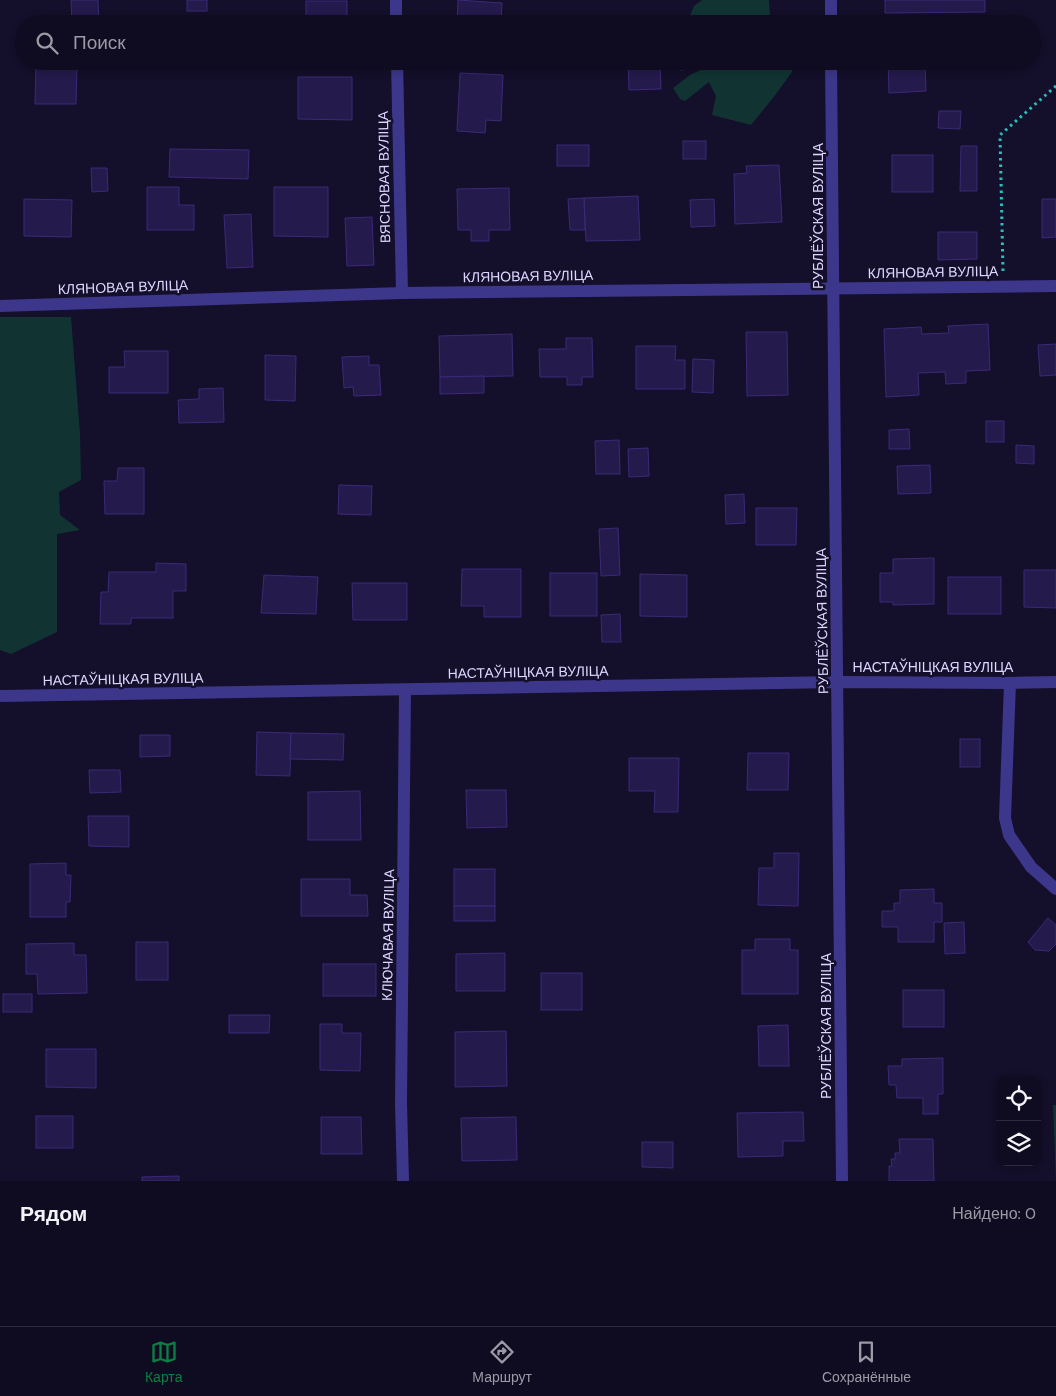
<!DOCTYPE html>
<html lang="ru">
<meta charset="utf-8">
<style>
body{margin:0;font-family:"DM Sans",sans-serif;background:#181429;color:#f1f3f6}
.controls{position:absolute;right:15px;bottom:15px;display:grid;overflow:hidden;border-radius:10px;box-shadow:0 2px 8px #0003}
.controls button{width:45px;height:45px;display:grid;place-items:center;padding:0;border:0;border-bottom:1px solid #2f2b3e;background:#0f0b20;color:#f1f3f6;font:25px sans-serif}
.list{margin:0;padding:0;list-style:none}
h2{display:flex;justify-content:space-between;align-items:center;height:65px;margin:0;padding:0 20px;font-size:21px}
h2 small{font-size:16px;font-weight:400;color:#9b9ba5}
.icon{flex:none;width:28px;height:28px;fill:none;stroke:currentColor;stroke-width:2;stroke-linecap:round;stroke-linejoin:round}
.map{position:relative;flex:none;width:1056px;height:1181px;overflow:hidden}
.search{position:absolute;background:#0f0b20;box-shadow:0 2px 8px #0003;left:15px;right:15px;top:15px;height:55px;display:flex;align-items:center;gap:12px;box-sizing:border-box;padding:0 18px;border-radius:28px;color:#9b9ba5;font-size:19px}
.sheet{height:145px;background:#0f0b20}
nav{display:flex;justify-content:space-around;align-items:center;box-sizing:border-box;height:70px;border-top:1px solid #2f2b3e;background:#0f0b20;font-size:14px;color:#9b9ba5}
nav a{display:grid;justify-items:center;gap:2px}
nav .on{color:#0b8043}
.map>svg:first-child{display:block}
</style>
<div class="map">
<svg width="1056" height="1181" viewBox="0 0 1056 1181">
<rect width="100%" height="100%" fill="#140f2a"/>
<g fill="#113433">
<polygon points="702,0 769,0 770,15 759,24 683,24 687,22 694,6"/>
<polygon points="667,61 707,61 701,66 681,71"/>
<polygon points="720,61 791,61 792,72 773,98 751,125 712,115 716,96 709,82 685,101 680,99 673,88 690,75"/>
<polygon points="0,317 71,317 80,434 81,480 59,492 60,515 80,530 57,534 57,632 11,654 0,650"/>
<polygon points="1053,1105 1056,1105 1056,1181"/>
</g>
<g fill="#251a4c" stroke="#3b2a79">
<polygon points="71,0 98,0 99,24 72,24"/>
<rect x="187" y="0" width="20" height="11"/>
<polygon points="458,0 502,3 501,24 457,24"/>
<polygon points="885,0 985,0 985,12 885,13"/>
<rect x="306" y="1" width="41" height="23"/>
<polygon points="628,61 660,61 661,89 629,90"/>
<polygon points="888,61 925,61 926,91 889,93"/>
<polygon points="36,67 77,67 76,104 35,104"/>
<polygon points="460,73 503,75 501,121 486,120 485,133 457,131"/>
<polygon points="298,77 352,77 352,120 298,119"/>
<polygon points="939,111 961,111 960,129 938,128"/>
<rect x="683" y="141" width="23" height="18"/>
<rect x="557" y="145" width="32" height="21"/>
<polygon points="961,146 977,146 977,191 960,191"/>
<polygon points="170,149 249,150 248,179 169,177"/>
<rect x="892" y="155" width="41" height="37"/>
<polygon points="779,165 782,222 735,224 734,174 747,173 746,166"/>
<polygon points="91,168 107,168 108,191 92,192"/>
<polygon points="147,187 179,187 179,205 194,205 194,230 147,230"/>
<polygon points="274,187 328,187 328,237 274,236"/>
<polygon points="509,188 510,230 489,230 489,241 471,241 471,230 458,230 457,189"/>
<polygon points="638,196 640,240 586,241 584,198"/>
<polygon points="584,198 585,230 570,230 568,199"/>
<polygon points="24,199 72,200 71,237 24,236"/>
<polygon points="714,199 715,226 691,227 690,200"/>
<polygon points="1042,199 1056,199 1056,237 1042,238"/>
<polygon points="251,214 253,267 227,268 224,215"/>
<polygon points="372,217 374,265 347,266 345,218"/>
<polygon points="938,232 977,232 977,259 938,260"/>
<polygon points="988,324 990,370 966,371 966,383 946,384 945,372 918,373 919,395 886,397 884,329 921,327 922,334 949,333 948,326"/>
<polygon points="746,332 787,332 788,395 747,396"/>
<polygon points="512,334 513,376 440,377 439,336"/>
<polygon points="566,338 592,338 593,377 582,377 582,385 567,385 567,377 540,377 539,349 566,349"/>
<polygon points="1056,344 1056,375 1040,376 1038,345"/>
<polygon points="636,346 676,346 675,360 685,360 685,389 636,389"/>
<polygon points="124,351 168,351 168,393 109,393 109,367 125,367"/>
<polygon points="265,355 296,356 295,401 265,400"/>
<polygon points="369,356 369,365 379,365 381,395 354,396 353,387 344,388 342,357"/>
<polygon points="693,359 714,360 713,393 692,392"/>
<polygon points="484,376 484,393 440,394 440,377"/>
<polygon points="223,388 224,422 179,423 178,400 199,399 199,389"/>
<rect x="986" y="421" width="18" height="21"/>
<polygon points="909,429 910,449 889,449 889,430"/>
<polygon points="619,440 620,474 596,474 595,441"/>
<polygon points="1016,445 1034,446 1034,464 1016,463"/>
<polygon points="648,448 649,476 629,477 628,449"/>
<polygon points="930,465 931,493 898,494 897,466"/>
<polygon points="118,468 144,468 144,514 105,514 104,481 117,481"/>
<polygon points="339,485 372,486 371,515 338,514"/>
<polygon points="744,494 745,523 726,524 725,495"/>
<polygon points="756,508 797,508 796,545 756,545"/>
<polygon points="618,528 620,575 601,576 599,529"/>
<polygon points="934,558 934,604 893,605 893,602 880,602 880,573 893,573 893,559"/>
<polygon points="156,563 186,564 186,591 173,591 173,618 131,618 131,624 100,624 101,592 108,592 109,572 156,572"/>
<polygon points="462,569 521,569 521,617 484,617 484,606 461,606"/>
<polygon points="1024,570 1056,570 1056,608 1024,607"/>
<rect x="550" y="573" width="47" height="43"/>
<polygon points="640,574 687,575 687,617 640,616"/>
<polygon points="264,575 318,577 316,614 261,613"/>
<rect x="948" y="577" width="53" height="37"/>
<polygon points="352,583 407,583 407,620 353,620"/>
<polygon points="620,614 621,642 602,642 601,615"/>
<polygon points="257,732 291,733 290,776 256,775"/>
<polygon points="291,733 344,734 343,760 290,759"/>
<polygon points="140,735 170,735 170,756 140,757"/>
<rect x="960" y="739" width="20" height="28"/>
<polygon points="748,753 789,753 788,790 747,790"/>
<polygon points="629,758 679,758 678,812 654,812 655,791 629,791"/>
<polygon points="89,770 120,770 121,792 90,793"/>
<polygon points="466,790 506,790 507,827 467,828"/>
<polygon points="360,791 361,840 308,840 308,792"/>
<polygon points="88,816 129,816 129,847 89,846"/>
<polygon points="774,853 799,853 798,906 758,905 759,868 774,868"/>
<polygon points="66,863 66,875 71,875 70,902 66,902 66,917 30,917 30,864"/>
<rect x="454" y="869" width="41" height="37"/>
<polygon points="301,879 350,879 350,895 367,895 368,916 301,916"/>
<polygon points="934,889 934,903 942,903 942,922 934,922 934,942 898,942 898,927 882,927 882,911 894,911 894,903 900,903 900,890"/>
<rect x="454" y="906" width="41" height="15"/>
<polygon points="1048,918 1056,925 1056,944 1049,951 1035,950 1028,942"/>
<polygon points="964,922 965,953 945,954 944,923"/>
<polygon points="755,939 790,939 790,950 798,950 798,994 742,994 742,950 755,950"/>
<rect x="136" y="942" width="32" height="38"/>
<polygon points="74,943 74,955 86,955 87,993 38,994 37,974 26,974 26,944"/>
<polygon points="505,953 505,991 456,991 456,954"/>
<rect x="323" y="964" width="53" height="32"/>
<rect x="541" y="973" width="41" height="37"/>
<rect x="903" y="990" width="41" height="37"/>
<rect x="3" y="994" width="29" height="18"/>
<polygon points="229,1015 270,1015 269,1033 229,1033"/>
<polygon points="320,1024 342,1024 342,1033 361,1033 360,1071 320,1070"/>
<polygon points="788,1025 789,1066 759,1066 758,1026"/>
<polygon points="506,1031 507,1086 455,1087 455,1032"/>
<polygon points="46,1049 96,1049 96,1088 46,1087"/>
<polygon points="943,1058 943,1094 938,1094 938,1114 923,1114 923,1098 897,1098 896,1085 889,1085 888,1066 902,1066 902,1059"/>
<polygon points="803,1112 804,1141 783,1141 783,1156 738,1157 737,1113"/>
<rect x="36" y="1116" width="37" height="32"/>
<polygon points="321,1117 361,1117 362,1154 321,1154"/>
<polygon points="516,1117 517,1160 462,1161 461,1118"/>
<polygon points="899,1139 933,1139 934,1181 889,1181 889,1166 892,1166 891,1159 895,1159 895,1153 900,1153"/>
<polygon points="642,1142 673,1142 673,1168 642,1167"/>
<polygon points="179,1176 179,1181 142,1181 142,1177"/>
</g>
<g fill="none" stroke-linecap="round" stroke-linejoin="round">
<polyline stroke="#29c1bb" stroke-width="3" stroke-dasharray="2.5 4" stroke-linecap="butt" points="1003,271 1000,135 1056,86"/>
<g stroke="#3c378b" stroke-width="12">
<polyline points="396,0 396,24"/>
<polyline points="831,0 831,24"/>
<polyline points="397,61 402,293"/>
<polyline points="831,61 842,1181"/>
<polyline points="0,306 402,293 1056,286"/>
<polyline points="1010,683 1005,818 1009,835 1031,867 1056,889"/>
<polyline points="0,696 838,682 1010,683 1056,682"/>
<polyline points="403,1181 401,1103 405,690"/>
</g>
</g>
<g text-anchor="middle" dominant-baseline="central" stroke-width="5" stroke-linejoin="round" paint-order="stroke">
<g font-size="14" fill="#ddd7ff" stroke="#140f2a">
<text transform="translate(384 177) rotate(-91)">ВЯСНОВАЯ ВУЛІЦА</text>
<text transform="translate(818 216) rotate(-90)">РУБЛЁЎСКАЯ ВУЛІЦА</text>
<text transform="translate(933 272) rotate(-1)">КЛЯНОВАЯ ВУЛІЦА</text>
<text transform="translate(528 276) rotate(-1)">КЛЯНОВАЯ ВУЛІЦА</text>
<text transform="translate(123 287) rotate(-2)">КЛЯНОВАЯ ВУЛІЦА</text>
<text transform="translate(822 621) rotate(-91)">РУБЛЁЎСКАЯ ВУЛІЦА</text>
<text x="933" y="667">НАСТАЎНІЦКАЯ ВУЛІЦА</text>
<text transform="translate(528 672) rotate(-1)">НАСТАЎНІЦКАЯ ВУЛІЦА</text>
<text transform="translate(123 679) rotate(-1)">НАСТАЎНІЦКАЯ ВУЛІЦА</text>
<text transform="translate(388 935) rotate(-89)">КЛЮЧАВАЯ ВУЛІЦА</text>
<text transform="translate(826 1026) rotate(-90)">РУБЛЁЎСКАЯ ВУЛІЦА</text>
</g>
</g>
</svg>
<div class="controls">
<button><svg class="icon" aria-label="locate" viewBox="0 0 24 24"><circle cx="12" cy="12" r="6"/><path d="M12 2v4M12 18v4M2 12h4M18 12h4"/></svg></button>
<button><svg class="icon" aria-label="layers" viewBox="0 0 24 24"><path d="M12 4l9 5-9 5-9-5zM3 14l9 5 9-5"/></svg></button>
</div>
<div class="search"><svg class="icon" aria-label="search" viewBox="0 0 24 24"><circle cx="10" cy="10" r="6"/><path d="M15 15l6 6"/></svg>Поиск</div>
</div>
<section class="sheet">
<h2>Рядом<small>Найдено: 0</small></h2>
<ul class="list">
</ul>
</section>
<nav>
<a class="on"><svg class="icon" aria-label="map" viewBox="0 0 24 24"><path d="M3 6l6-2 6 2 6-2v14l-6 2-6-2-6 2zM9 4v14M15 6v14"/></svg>Карта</a>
<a><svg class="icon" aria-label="directions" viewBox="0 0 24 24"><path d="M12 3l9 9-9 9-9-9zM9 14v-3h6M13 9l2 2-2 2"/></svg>Маршрут</a>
<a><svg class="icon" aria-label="saved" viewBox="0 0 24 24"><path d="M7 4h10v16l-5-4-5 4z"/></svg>Сохранённые</a>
</nav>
